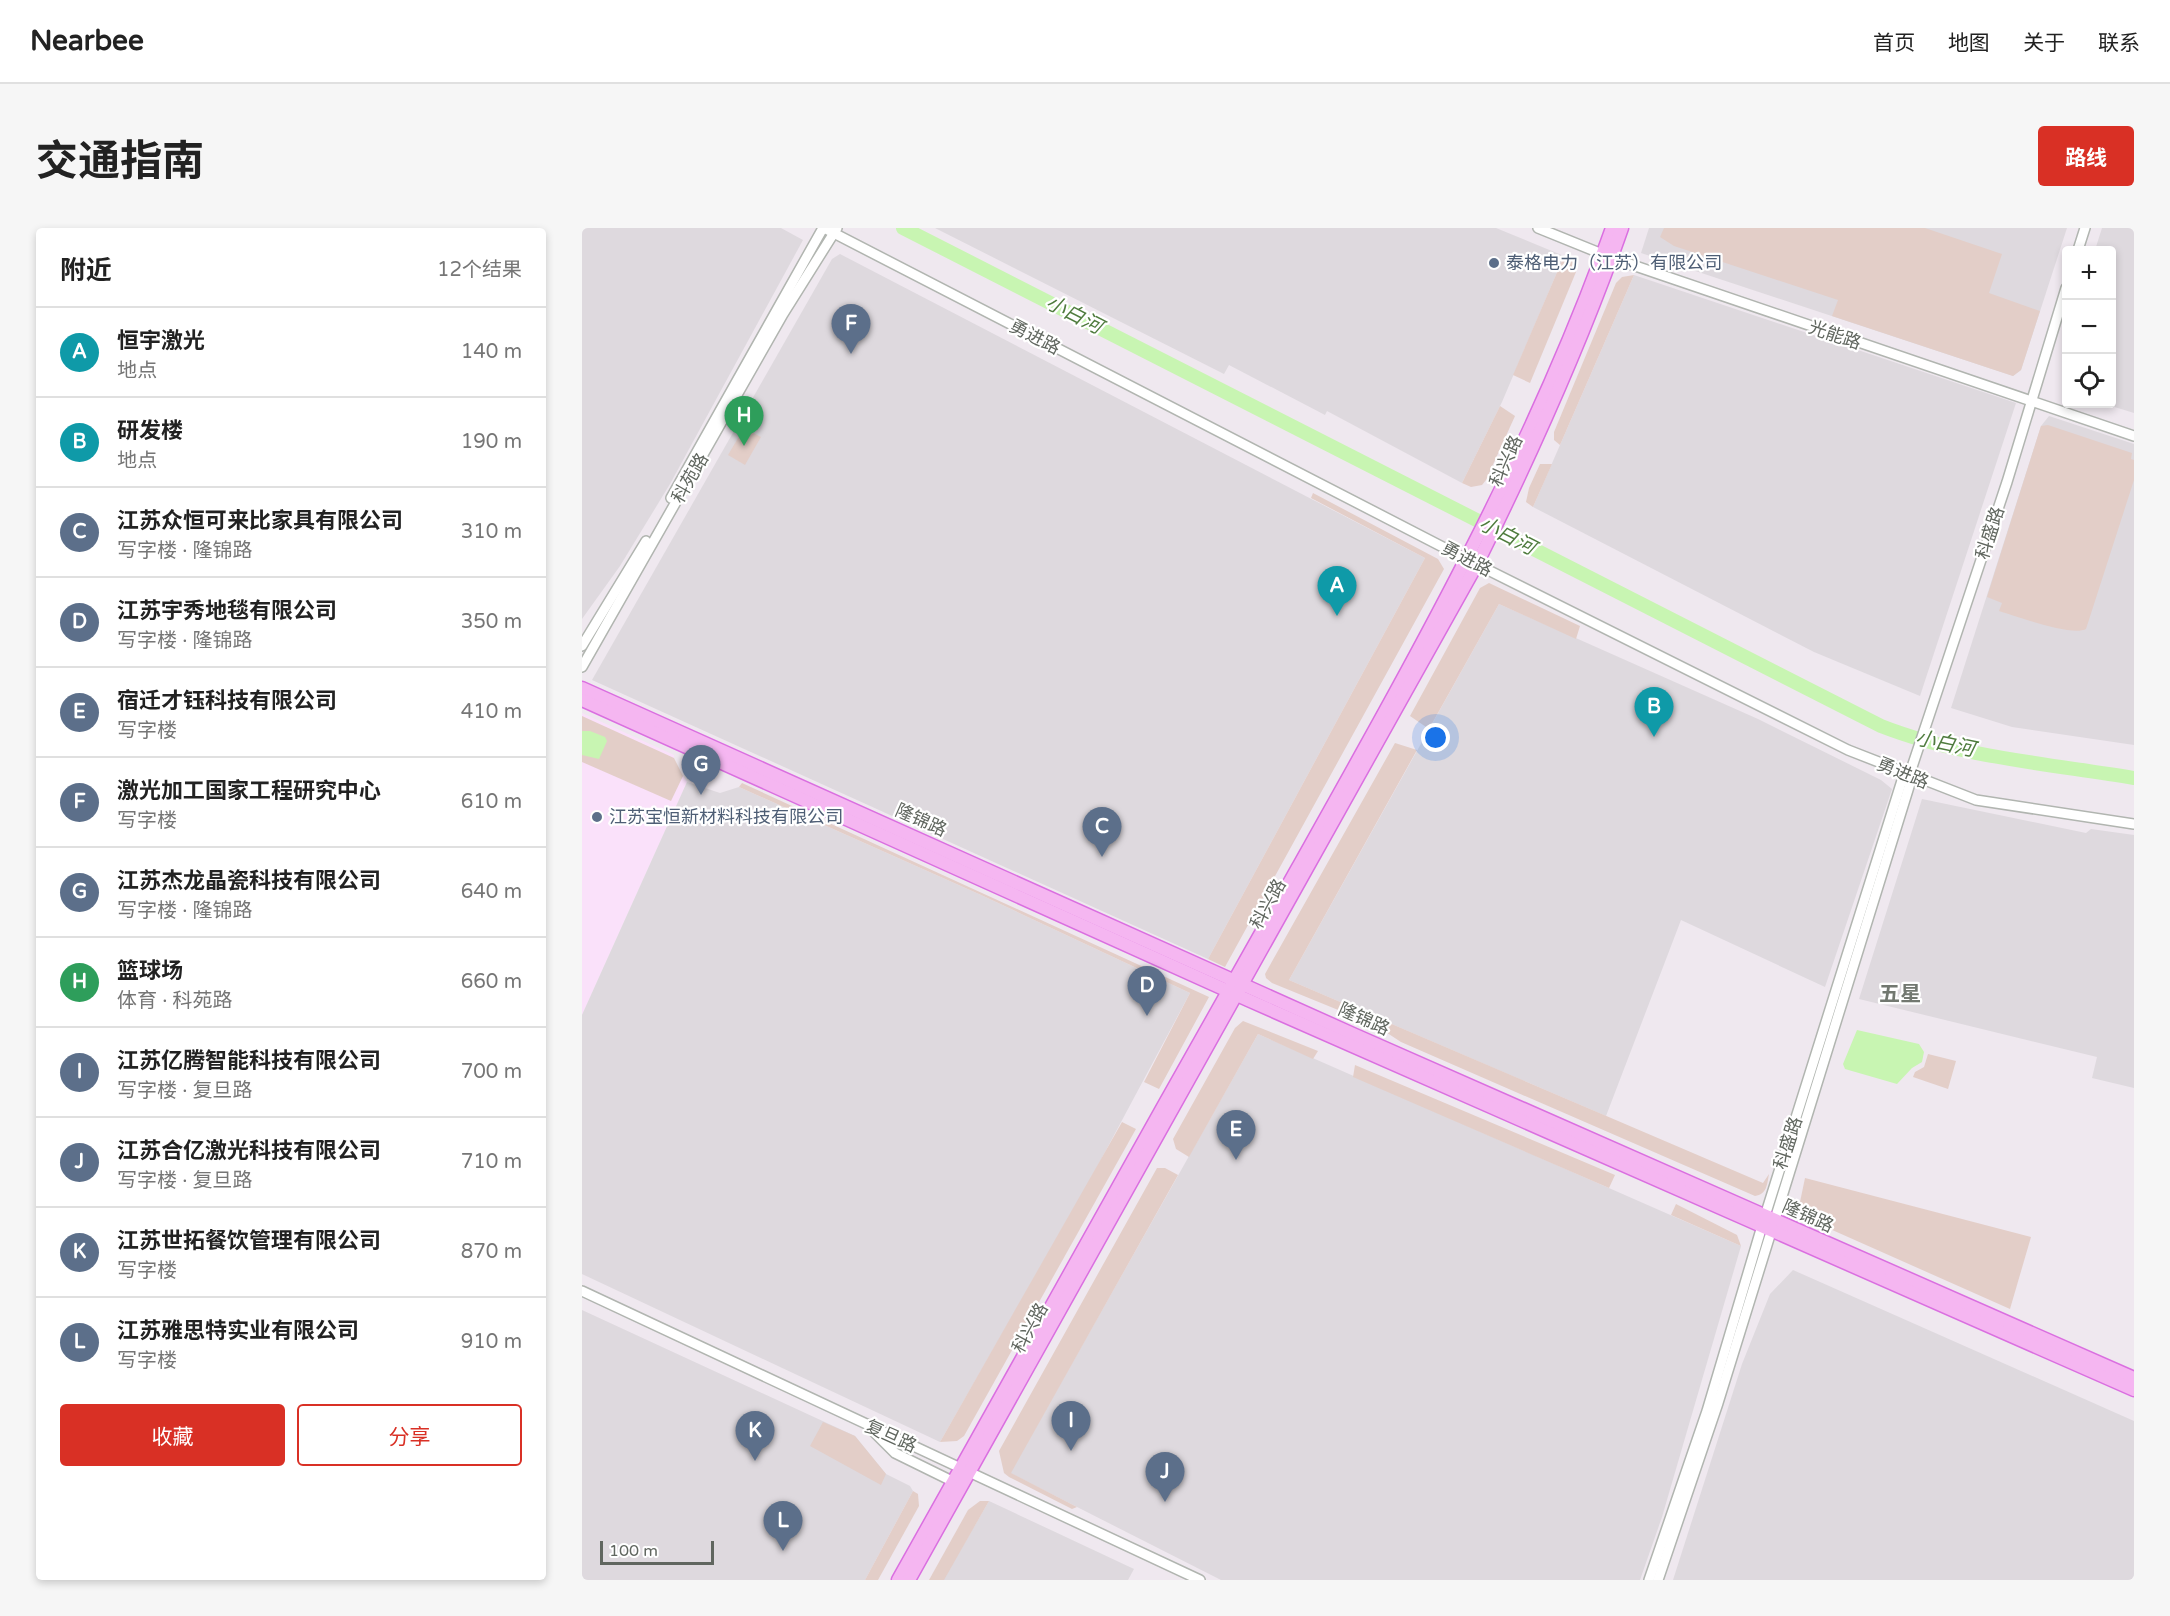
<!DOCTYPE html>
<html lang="zh">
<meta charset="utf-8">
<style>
body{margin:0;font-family:"Varela Round","Noto Sans SC",sans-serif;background:#f6f6f6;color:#222}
.controls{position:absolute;right:18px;top:18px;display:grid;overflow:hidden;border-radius:6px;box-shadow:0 3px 9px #0003}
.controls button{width:54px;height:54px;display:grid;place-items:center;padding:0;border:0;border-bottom:2px solid #e0e0e0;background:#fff;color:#222;font:30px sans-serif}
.scale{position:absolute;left:18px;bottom:15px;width:114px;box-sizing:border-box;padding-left:6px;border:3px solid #60665f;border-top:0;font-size:16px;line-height:21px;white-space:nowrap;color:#60665f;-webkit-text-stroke:4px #fff;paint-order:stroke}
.you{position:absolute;left:854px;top:510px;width:21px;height:21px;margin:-15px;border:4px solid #fff;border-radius:50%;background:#1a73e8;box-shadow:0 0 0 9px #1a73e833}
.badge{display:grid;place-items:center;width:39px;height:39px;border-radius:50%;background:#d93025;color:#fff;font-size:20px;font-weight:700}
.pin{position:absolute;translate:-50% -50px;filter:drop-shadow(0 2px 3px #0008)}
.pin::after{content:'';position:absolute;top:32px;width:21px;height:18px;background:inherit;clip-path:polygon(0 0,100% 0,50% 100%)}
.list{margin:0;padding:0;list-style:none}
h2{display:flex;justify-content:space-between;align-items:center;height:78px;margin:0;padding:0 24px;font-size:26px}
h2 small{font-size:20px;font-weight:400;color:#767676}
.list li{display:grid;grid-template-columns:39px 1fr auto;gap:18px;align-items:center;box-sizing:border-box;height:90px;padding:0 24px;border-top:2px solid #e0e0e0}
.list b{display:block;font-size:22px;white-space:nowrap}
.list p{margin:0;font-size:20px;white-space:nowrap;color:#767676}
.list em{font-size:20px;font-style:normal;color:#767676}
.actions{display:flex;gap:12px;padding:18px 24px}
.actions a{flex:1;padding:14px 0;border:2px solid #d93025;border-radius:6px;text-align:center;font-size:21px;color:#d93025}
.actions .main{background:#d93025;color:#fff}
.icon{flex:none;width:33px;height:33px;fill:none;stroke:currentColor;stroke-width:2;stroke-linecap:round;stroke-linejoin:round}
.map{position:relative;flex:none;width:1552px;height:1352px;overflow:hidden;border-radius:6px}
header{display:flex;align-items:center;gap:36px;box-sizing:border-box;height:84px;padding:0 30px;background:#fff;border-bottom:2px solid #e0e0e0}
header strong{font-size:28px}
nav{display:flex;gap:33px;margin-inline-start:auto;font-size:21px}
.intro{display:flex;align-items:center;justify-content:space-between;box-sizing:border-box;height:144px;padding:0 36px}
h1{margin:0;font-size:42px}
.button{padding:15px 27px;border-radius:6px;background:#d93025;color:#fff;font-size:21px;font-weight:700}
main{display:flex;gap:36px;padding:0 36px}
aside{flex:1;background:#fff;border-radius:6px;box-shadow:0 3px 9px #0003}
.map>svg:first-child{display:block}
</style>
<header>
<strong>Nearbee</strong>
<nav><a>首页</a><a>地图</a><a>关于</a><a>联系</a></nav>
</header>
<div class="intro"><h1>交通指南</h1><a class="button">路线</a></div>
<main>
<aside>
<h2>附近<small>12个结果</small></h2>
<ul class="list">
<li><span class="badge" style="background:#0f9aa8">A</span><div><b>恒宇激光</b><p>地点</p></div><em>140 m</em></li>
<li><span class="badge" style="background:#0f9aa8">B</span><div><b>研发楼</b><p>地点</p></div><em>190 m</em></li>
<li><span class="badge" style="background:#5c6f8a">C</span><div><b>江苏众恒可来比家具有限公司</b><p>写字楼 · 隆锦路</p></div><em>310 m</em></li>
<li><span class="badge" style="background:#5c6f8a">D</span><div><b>江苏宇秀地毯有限公司</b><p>写字楼 · 隆锦路</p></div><em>350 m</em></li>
<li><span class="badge" style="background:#5c6f8a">E</span><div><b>宿迁才钰科技有限公司</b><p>写字楼</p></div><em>410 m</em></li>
<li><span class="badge" style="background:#5c6f8a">F</span><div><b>激光加工国家工程研究中心</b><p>写字楼</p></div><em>610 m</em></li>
<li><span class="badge" style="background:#5c6f8a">G</span><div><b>江苏杰龙晶瓷科技有限公司</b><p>写字楼 · 隆锦路</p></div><em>640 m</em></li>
<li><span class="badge" style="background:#2e9e5b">H</span><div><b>篮球场</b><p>体育 · 科苑路</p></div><em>660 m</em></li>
<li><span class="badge" style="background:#5c6f8a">I</span><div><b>江苏亿腾智能科技有限公司</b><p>写字楼 · 复旦路</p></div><em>700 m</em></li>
<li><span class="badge" style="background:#5c6f8a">J</span><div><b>江苏合亿激光科技有限公司</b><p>写字楼 · 复旦路</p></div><em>710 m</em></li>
<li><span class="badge" style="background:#5c6f8a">K</span><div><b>江苏世拓餐饮管理有限公司</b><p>写字楼</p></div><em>870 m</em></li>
<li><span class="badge" style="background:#5c6f8a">L</span><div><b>江苏雅思特实业有限公司</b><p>写字楼</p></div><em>910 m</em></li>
</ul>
<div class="actions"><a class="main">收藏</a><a>分享</a></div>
</aside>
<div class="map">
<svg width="1552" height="1352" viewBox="0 0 1552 1352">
<rect width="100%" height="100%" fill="#efe8ef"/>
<polygon fill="#fae1fa" points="0,485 92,527 92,534 105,554 0,787"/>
<g fill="#ded9de">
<polygon points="0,0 199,0 221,12 88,256 38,338 0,391"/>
<polygon points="353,0 914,0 982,28 920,174 880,255 745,183 743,187 647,137 642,146"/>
<polygon points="1067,0 1485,0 1439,142 1431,148 1059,25"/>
<polygon points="1520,0 1552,0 1552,185 1523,176 1530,176 1530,22 1513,22"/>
<polygon points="258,26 843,330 626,731 10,452 250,31"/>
<polygon points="1052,47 1434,175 1338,468 1232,424 951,279"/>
<polygon points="1467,188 1552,216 1552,517 1430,499 1369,480 1459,198"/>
<polygon points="917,376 1176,491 1299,552 1310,561 1243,759 1099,692 1024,888 707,752"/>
<polygon points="105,554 138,565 157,559 399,667 608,765 507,954 358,1214 0,1046 0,787"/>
<polygon points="1340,571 1504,605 1509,601 1552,607 1552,860 1510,850 1515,829 1277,771"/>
<polygon points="676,806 1159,1018 1080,1289 1058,1352 639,1352 428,1245"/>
<polygon points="1211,1042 1552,1193 1552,1352 1091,1352 1160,1136 1188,1066"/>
<polygon points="0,1082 273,1208 304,1246 328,1258 331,1263 283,1352 0,1352"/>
<polygon points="407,1273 552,1341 546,1352 361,1352"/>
</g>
<g fill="#e3cec8">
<polygon points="1082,0 1343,0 1420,26 1407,65 1458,83 1439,142 1431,148 1250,88 1256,72 1092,18 1078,9"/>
<polygon points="982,28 989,29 994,36 994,44 948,155 931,147"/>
<polygon points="1052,47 978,217 972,212 972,204 1034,55 1040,49"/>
<polygon points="918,178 933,188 904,252 900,257 889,259 880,255"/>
<path d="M 1466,197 L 1550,225 L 1549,231 L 1552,232 L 1552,252 L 1504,401 C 1490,409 1434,388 1417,383 L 1420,375 L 1405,369 L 1459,198 Z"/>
<polygon points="162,200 179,209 163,237 146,227"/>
<polygon points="958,236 970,236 951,279 944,274 947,260"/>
<polygon points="731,265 856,331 862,341 643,739 626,731 843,330 729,270"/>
<polygon points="907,355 998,398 994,411 917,376 847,501 828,488 898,360"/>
<polygon points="0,488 92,530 101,548 89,573 0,534"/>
<path d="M 813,515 L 835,522 L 707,752 L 1181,955 L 1187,946 C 1185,957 1185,966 1173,968 L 819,814 L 793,797 L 690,755 L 684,750 L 683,746 Z"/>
<polygon points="160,555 627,769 577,861 562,854 608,765 399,667 157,559"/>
<polygon points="661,793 736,823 731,831 676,806 607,929 594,921 591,911 653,800"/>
<polygon points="1346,826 1374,833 1366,861 1331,849 1333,844 1342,839"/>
<polygon points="773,837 1033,947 1027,960 771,849"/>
<polygon points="540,894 554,901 382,1208 375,1213 358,1214"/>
<polygon points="575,940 583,940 596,947 429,1245 495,1279 490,1281 427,1249 422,1245 417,1223"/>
<polygon points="1223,950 1449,1009 1428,1081 1230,993 1218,974"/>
<polygon points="1094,976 1155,1007 1159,1018 1089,987"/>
<polygon points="241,1194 273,1208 304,1246 299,1257 228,1218"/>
<polygon points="331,1263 336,1266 337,1278 296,1352 283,1352"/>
<polygon points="398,1273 407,1273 362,1352 347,1352 386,1282"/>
</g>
<g fill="#c8f5b2">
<polygon points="0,503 8,503 23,509 25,513 17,531 0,527"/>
<polygon points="1275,802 1337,816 1342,824 1340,834 1330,840 1315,856 1263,841 1261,836"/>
</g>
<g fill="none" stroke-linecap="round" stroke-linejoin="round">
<path stroke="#c8f5b2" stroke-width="14" d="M 321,0 L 1299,498 C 1378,529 1468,536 1552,550"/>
<defs>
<g id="minor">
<polyline points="242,0 884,331 1266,522 1394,572 1552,596"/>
<polyline points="956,0 1030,30 1552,208"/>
<polyline points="1496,22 1503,0"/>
<polyline points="89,270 241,0"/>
<polyline points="0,418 64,313"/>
<polyline points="0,439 201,86 255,0"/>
<polyline points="1327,548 1425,254 1484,60"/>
<polyline points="0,1063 618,1352"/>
<polyline points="290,1202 313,1225 374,1255"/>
<polyline points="1067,1352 1125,1183 1183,988 1322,546"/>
<polyline points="1076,1352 1136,1175 1330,549"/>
</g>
<g id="major">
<polyline points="0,460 771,806 1552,1150"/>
<polyline points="0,472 666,772 1552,1162"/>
<path d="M 316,1352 C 447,1114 582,878 715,641 C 831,434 950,225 1030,0"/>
<path d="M 327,1352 L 895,336 C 949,227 1000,114 1040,0"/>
</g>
</defs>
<use href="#minor" stroke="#b1b5b0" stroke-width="12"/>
<use href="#major" stroke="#da6fe0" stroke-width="15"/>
<use href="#minor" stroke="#fff" stroke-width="9"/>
<use href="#major" stroke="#f5b6f1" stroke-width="12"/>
</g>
<g fill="#5c6f8a" stroke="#fff" stroke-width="2">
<circle cx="912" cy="35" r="6"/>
<circle cx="15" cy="589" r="6"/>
</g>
<g text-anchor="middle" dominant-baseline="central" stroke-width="4.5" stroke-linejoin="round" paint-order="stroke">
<g font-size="18" fill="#4e5e75" stroke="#fff" text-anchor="start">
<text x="924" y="35">泰格电力（江苏）有限公司</text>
<text x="27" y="589">江苏宝恒新材料科技有限公司</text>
</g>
<g font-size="18" fill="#60665f" stroke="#fff">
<text transform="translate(1253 107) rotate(19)">光能路</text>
<text transform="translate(453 109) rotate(27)">勇进路</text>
<text transform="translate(924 233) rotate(-66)">科兴路</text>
<text transform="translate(108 250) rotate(-60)">科苑路</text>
<text transform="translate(1408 305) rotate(-72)">科盛路</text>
<text transform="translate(885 331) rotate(27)">勇进路</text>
<text transform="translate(1321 545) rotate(22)">勇进路</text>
<text transform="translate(339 592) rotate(24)">隆锦路</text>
<text transform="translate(686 676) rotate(-61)">科兴路</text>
<text transform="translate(782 791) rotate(24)">隆锦路</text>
<text transform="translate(1206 915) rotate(-72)">科盛路</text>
<text transform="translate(1226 988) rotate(24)">隆锦路</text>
<text transform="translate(448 1100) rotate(-61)">科兴路</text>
<text transform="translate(309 1208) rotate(24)">复旦路</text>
</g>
<g font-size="20" font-style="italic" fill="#4f7c3e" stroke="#fff">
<text transform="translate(492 87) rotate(27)">小白河</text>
<text transform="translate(925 308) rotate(27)">小白河</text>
<text transform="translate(1363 516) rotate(12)">小白河</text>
</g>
<g font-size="21" font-weight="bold" fill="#727870" stroke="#fff">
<text x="1318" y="766">五星</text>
</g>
</g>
</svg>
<div class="controls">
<button>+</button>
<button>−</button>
<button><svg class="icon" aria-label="locate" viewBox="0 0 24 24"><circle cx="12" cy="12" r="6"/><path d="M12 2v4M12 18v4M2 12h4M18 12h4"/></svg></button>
</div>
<div class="scale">100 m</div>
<div class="you"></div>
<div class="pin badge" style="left:755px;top:388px;background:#0f9aa8">A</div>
<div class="pin badge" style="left:1072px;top:509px;background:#0f9aa8">B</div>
<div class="pin badge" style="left:520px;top:629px;background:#5c6f8a">C</div>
<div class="pin badge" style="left:565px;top:788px;background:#5c6f8a">D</div>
<div class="pin badge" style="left:654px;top:932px;background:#5c6f8a">E</div>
<div class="pin badge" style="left:269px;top:126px;background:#5c6f8a">F</div>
<div class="pin badge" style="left:119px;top:567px;background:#5c6f8a">G</div>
<div class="pin badge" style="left:162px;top:218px;background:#2e9e5b">H</div>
<div class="pin badge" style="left:489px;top:1223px;background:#5c6f8a">I</div>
<div class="pin badge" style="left:583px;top:1274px;background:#5c6f8a">J</div>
<div class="pin badge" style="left:173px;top:1233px;background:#5c6f8a">K</div>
<div class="pin badge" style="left:201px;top:1323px;background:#5c6f8a">L</div>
</div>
</main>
